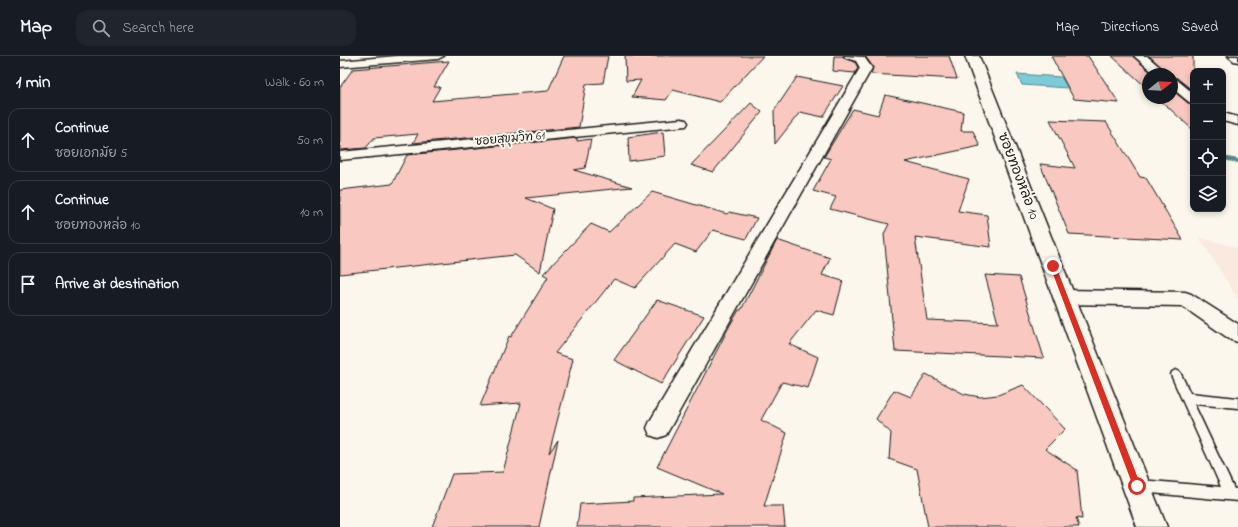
<!DOCTYPE html>
<meta charset="utf-8">
<style>
body{margin:0;font-family:"Indie Flower","Playpen Sans Thai",sans-serif;background:#20242c;color:#f1f3f6}
.controls{position:absolute;right:12px;top:12px;display:grid;overflow:hidden;border-radius:8px;box-shadow:0 2px 6px #0003}
.controls button{width:36px;height:36px;display:grid;place-items:center;padding:0;border:0;border-bottom:1px solid #363941;background:#171b24;color:#f1f3f6;font:20px sans-serif}
.compass{position:absolute;left:802px;top:12px;width:36px;height:36px;border-radius:50%;background:#171b24;box-shadow:0 2px 6px #0003;rotate:72deg}
.stop{position:absolute;width:12px;height:12px;margin:-9px;border:3px solid #d93025;border-radius:50%;background:#fff}
.stop.end{background:#d93025;border-color:#fff;box-shadow:0 1px 4px #0008}
.list{margin:0;padding:0;list-style:none}
h2{display:flex;justify-content:space-between;align-items:center;height:52px;margin:0;padding:0 16px;font-size:17px}
h2 small{font-size:13px;font-weight:400;color:#9ea1a6}
.list li{display:grid;grid-template-columns:26px 1fr auto;gap:12px;align-items:center;box-sizing:border-box;height:64px;margin:0 8px 8px;padding:0 8px;border:1px solid #363941;border-radius:12px}
.list b{display:block;font-size:15px;white-space:nowrap}
.list p{margin:0;font-size:13px;white-space:nowrap;color:#9ea1a6}
.list em{font-size:13px;font-style:normal;color:#9ea1a6}
.icon{flex:none;width:22px;height:22px;fill:none;stroke:currentColor;stroke-width:2;stroke-linecap:round;stroke-linejoin:round}
.map{position:relative;flex:none;width:898px;height:471px;overflow:hidden}
header{display:flex;align-items:center;gap:24px;box-sizing:border-box;height:56px;padding:0 20px;background:#171b24;border-bottom:1px solid #363941}
header strong{font-size:19px}
nav{display:flex;gap:22px;margin-inline-start:auto;font-size:14px}
.search{width:280px;height:36px;background:#20242c;display:flex;align-items:center;gap:10px;box-sizing:border-box;padding:0 14px;border-radius:12px;color:#9ea1a6;font-size:15px}
main{display:flex}
aside{flex:1;background:#171b24}
.map>svg:first-child{display:block}
</style>
<header>
<strong>Map</strong>
<div class="search"><svg class="icon" aria-label="search" viewBox="0 0 24 24"><circle cx="10" cy="10" r="6"/><path d="M15 15l6 6"/></svg>Search here</div>
<nav><a>Map</a><a>Directions</a><a>Saved</a></nav>
</header>
<main>
<aside>
<h2>1 min<small>Walk · 60 m</small></h2>
<ul class="list">
<li><svg class="icon" aria-label="ahead" viewBox="0 0 24 24"><path d="M12 20V5M6 11l6-6 6 6"/></svg><div><b>Continue</b><p>ซอยเอกมัย 5</p></div><em>50 m</em></li>
<li><svg class="icon" aria-label="ahead" viewBox="0 0 24 24"><path d="M12 20V5M6 11l6-6 6 6"/></svg><div><b>Continue</b><p>ซอยทองหล่อ 10</p></div><em>10 m</em></li>
<li><svg class="icon" aria-label="arrive" viewBox="0 0 24 24"><path d="M6 21V4h12l-3 4 3 4H6"/></svg><div><b>Arrive at destination</b></div></li>
</ul>
</aside>
<div class="map">
<svg width="898" height="471" viewBox="0 0 898 471">
<rect width="100%" height="100%" fill="#fbf7ec"/>
<filter id="ink" filterUnits="userSpaceOnUse"><feTurbulence type="fractalNoise" baseFrequency=".025" numOctaves="2"/><feDisplacementMap in="SourceGraphic" scale="8" xChannelSelector="R" yChannelSelector="G"/><feConvolveMatrix kernelMatrix="1 2 1 2 8 2 1 2 1" color-interpolation-filters="sRGB"/></filter>
<g filter="url(#ink)">
<polygon fill="#fae9df" points="859,181 898,192 898,243"/>
<polygon fill="#7bcbd7" stroke="#55858c" points="677,18 721,21 728,32 682,29"/>
<g fill="none" stroke-linecap="round" stroke-linejoin="round">
<polygon fill="#55858c" fill-rule="evenodd" points="883,100 898,103 898,107 883,104"/>
</g>
<g fill="#f8c8c1" stroke="#1c1c1c">
<polygon points="224,0 268,0 263,27 246,28 239,71 73,87 78,78 34,82 26,92 0,94 0,31 13,13 109,5 94,31 100,31 92,45 208,35"/>
<polygon points="285,0 423,0 380,46 333,34 326,44 292,41 301,24 286,25"/>
<polygon points="494,0 503,0 506,3 515,6 518,12 515,17 493,15"/>
<polygon points="525,0 609,0 617,23 531,18 533,11"/>
<polygon points="711,0 748,0 779,47 734,43"/>
<polygon points="772,0 793,0 813,18 808,18 808,33"/>
<polygon points="809,0 853,0 853,35 837,22 832,21 832,18 829,18"/>
<polygon points="457,21 503,30 483,61 460,56 435,88 434,55"/>
<polygon points="832,34 848,47 853,48 853,74 818,42 832,42"/>
<polygon points="545,39 623,56 621,75 633,75 640,90 565,106 629,123 618,155 647,159 651,191 575,181 587,264 658,267 645,219 679,221 704,302 555,295 544,178 549,168 490,153 496,141 473,135 491,103 484,101 513,53 538,59"/>
<polygon points="411,47 422,56 373,116 351,109"/>
<polygon points="710,64 766,66 800,121 806,122 843,184 729,178 700,108 735,112"/>
<polygon points="323,76 325,100 289,105 288,81"/>
<polygon points="237,82 237,85 251,83 245,112 234,114 292,131 186,142 213,153 200,216 175,199 0,218 0,134 52,128 67,99"/>
<polygon points="312,136 387,158 389,156 417,162 406,183 373,174 356,196 335,188 295,232 274,223 215,297 233,303 209,397 218,384 199,471 92,471 112,418 163,416 181,347 140,350 169,280 171,281 208,221 203,218 251,168 269,176"/>
<polygon points="437,184 490,202 482,219 503,225 494,259 476,254 449,288 478,301 468,332 442,326 421,364 447,377 424,450 443,450 445,471 237,471 240,448 293,445 293,442 382,438 317,411 390,269 399,254 401,254"/>
<polygon points="317,244 364,260 321,328 274,304"/>
<polygon points="586,318 624,338 640,341 658,339 683,329 725,373 705,393 737,414 742,463 736,462 739,471 588,471 577,413 549,403 551,377 536,363 554,334 571,341"/>
</g>
<g fill="none" stroke-linecap="round" stroke-linejoin="round">
<defs>
<polygon id="lane" points="836,314 840,316 850,337 898,342 898,352 854,348 894,433 898,433 898,445 800,436 796,434 794,430 796,426 800,424 881,431 831,319 832,316"/>
<g id="street">
<polygon points="57,0 104,0 98,3 0,11 0,5"/>
<polygon points="504,0 524,1 532,12 326,379 318,382 310,379 307,372 310,365 520,12 516,5 506,2"/>
<polygon points="794,0 807,0 828,18 815,18"/>
<polygon points="888,0 898,0 898,6 894,5"/>
<polygon points="832,22 836,23 853,37 853,47 849,46 832,32"/>
<polygon points="883,57 898,61 898,69 883,65"/>
<polygon points="341,63 346,64 348,67 346,70 0,104 0,96"/>
<polygon points="724,234 845,236 851,238 898,268 898,286 891,284 842,250 724,248 718,246 715,241 718,236"/>
</g>
<polygon id="secondary" points="625,0 639,0 827,471 797,471"/>
</defs>
<use href="#lane" stroke="#1c1c1c" stroke-width="3"/>
<use href="#street" stroke="#1c1c1c" stroke-width="3"/>
<use href="#secondary" stroke="#1c1c1c" stroke-width="3"/>
<use href="#lane" fill="#fbf7ec" fill-rule="evenodd"/>
<use href="#street" fill="#fbf7ec" fill-rule="evenodd"/>
<use href="#secondary" fill="#fbf7ec" fill-rule="evenodd"/>
</g>
</g>
<polygon fill="#d93025" points="713,207 716,210 801,430 800,433 797,434 794,433 793,430 710,210"/>
<g text-anchor="middle" dominant-baseline="central" stroke-width="4" stroke-linejoin="round" paint-order="stroke">
<g font-size="12" fill="#1c1c1c" stroke="#fbf7ec">
<text transform="translate(170 83) rotate(-5)">ซอยสุขุมวิท 61</text>
</g>
<g font-size="14" fill="#1c1c1c" stroke="#fbf7ec">
<text transform="translate(678 120) rotate(69)">ซอยทองหล่อ 10</text>
</g>
</g>
</svg>
<div class="controls">
<button>+</button>
<button>−</button>
<button><svg class="icon" aria-label="locate" viewBox="0 0 24 24"><circle cx="12" cy="12" r="6"/><path d="M12 2v4M12 18v4M2 12h4M18 12h4"/></svg></button>
<button><svg class="icon" aria-label="layers" viewBox="0 0 24 24"><path d="M12 4l9 5-9 5-9-5zM3 14l9 5 9-5"/></svg></button>
</div>
<svg class="compass" viewBox="-18 -18 36 36"><path d="M0-13l5 13h-10z" fill="#e53935"/><path d="M0 13l5-13h-10z" fill="#9ea1a6"/></svg>
<div class="stop" style="left:797px;top:430px"></div>
<div class="stop end" style="left:713px;top:210px"></div>
</div>
</main>
